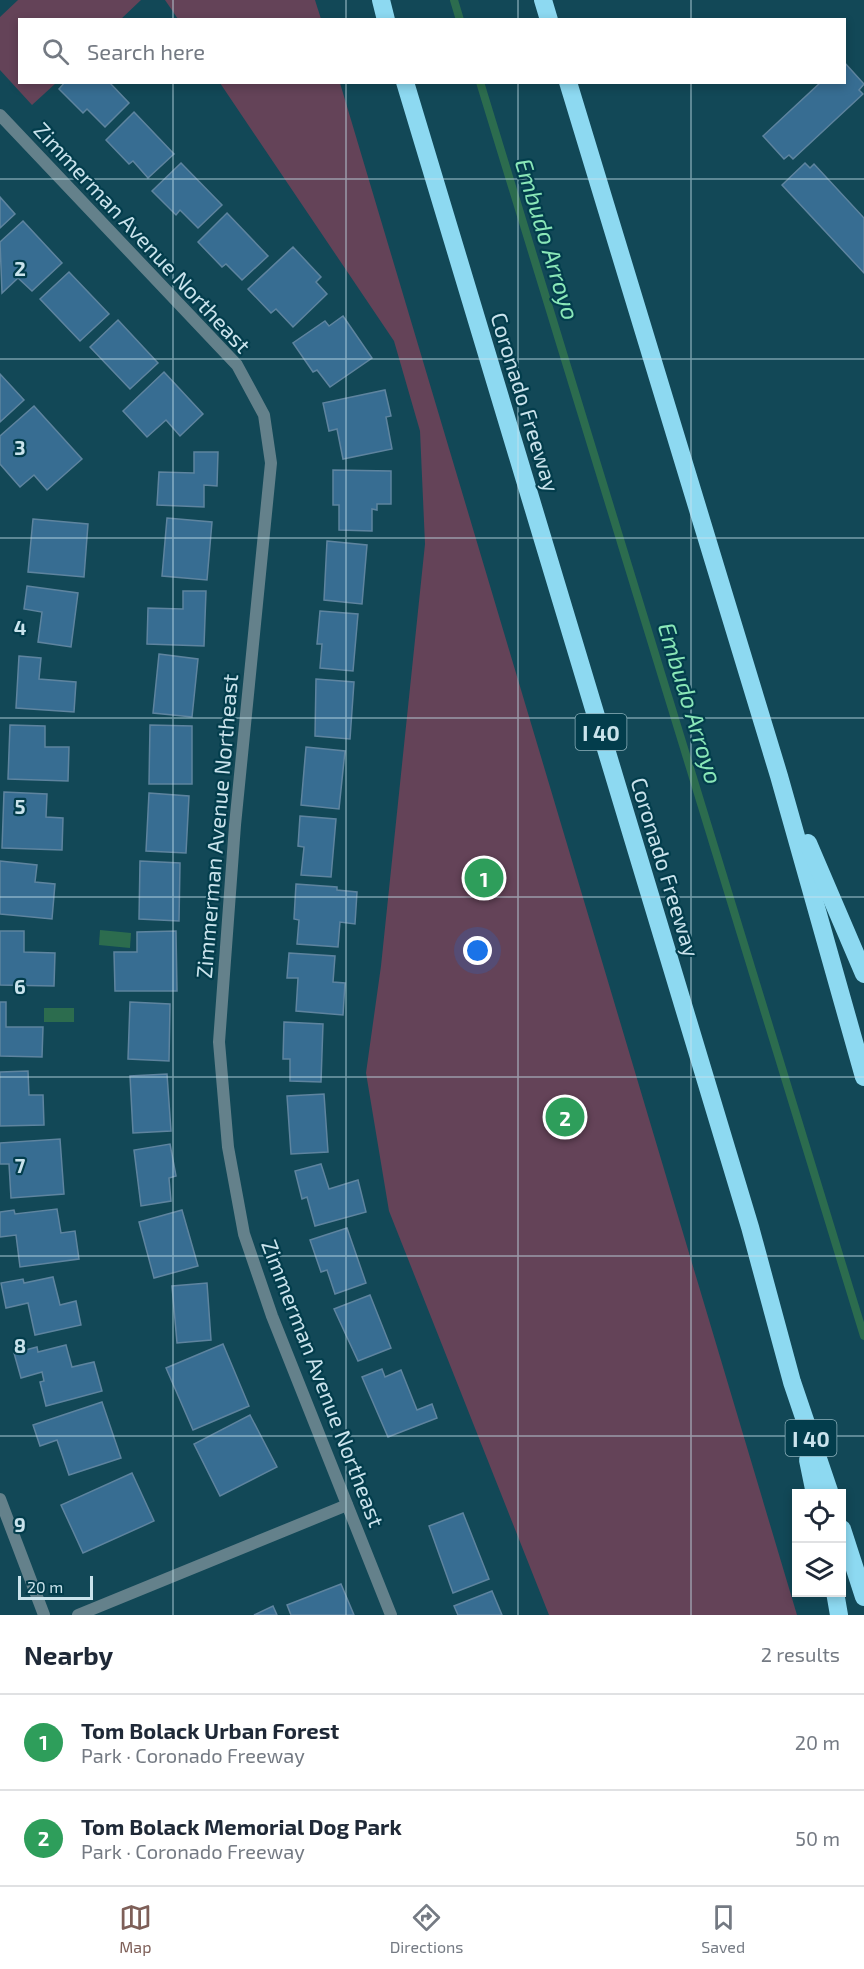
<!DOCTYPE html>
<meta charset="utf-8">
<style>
body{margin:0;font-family:"Exo 2",sans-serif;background:#f2f2f3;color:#1f2937}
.controls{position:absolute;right:18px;bottom:18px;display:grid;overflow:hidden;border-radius:0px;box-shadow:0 3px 9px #0003}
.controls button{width:54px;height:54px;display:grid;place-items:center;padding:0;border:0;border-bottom:2px solid #e0e1e3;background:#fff;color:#1f2937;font:30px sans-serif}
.scale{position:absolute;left:18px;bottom:15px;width:75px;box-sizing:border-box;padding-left:6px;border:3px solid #cae3ec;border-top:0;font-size:16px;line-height:21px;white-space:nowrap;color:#cae3ec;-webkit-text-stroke:4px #033d4c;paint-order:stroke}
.you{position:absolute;left:478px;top:951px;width:21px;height:21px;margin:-15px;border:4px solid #fff;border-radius:50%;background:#1a73e8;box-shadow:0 0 0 9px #1a73e833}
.badge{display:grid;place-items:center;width:39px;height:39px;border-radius:50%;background:#7e5f58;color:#fff;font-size:20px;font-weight:700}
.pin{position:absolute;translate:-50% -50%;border:3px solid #fff;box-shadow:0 2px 6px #0006}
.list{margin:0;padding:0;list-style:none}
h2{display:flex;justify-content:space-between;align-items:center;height:78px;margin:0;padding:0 24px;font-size:26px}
h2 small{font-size:20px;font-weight:400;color:#747a83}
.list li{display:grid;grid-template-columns:39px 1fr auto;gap:18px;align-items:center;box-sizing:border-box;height:96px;padding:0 24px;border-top:2px solid #e0e1e3}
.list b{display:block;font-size:22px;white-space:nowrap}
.list p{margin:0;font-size:20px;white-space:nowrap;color:#747a83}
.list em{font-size:20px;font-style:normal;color:#747a83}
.icon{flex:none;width:33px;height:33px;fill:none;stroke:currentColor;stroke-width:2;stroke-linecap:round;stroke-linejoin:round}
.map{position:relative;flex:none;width:864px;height:1615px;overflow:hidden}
.search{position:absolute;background:#fff;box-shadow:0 3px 9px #0003;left:18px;right:18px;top:18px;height:66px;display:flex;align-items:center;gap:15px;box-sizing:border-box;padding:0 21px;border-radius:0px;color:#747a83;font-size:22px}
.sheet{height:270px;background:#fff}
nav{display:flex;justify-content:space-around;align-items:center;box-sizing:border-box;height:84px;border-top:2px solid #e0e1e3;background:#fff;font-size:16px;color:#747a83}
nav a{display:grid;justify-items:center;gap:3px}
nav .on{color:#7e5f58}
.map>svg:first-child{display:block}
</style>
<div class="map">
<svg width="864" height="1615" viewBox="0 0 864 1615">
<rect width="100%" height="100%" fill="#124857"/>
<g fill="#644358">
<polygon points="18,0 141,0 121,19 20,20 20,82 56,83 32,105 0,70 0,17"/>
<polygon points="165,0 315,0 321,19 178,19"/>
<polygon points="220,83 340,83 797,1615 549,1615 389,1211 366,1073 381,966 425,544 420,431 394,341"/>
</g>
<g fill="#2c6c4e">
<polygon points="100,930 131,933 130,948 99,945"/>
<rect x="44" y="1008" width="30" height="14"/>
</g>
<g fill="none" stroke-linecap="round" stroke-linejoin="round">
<g stroke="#2c6c4e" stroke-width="8">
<polyline points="454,0 460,20"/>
<polyline points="480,82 864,1336"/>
</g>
</g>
<g fill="#376d92" stroke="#5e849f" stroke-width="1.5">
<polygon points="844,62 864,84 859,90 863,94 793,159 789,155 784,159 763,136 821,82 844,82"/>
<polygon points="65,82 109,82 129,103 105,127 87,109 83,113 59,89"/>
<polygon points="134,112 174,154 148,178 133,161 129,164 106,140"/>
<polygon points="181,163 222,205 198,228 180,210 176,215 152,191"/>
<polygon points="805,163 810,168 814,164 864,218 864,273 782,185"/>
<polygon points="0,197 15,214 0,228"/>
<polygon points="227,213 268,256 242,280 226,264 222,267 198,242"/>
<polygon points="23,221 62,263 32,291 18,278 2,293 0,242"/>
<polygon points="293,247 321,277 316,282 327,294 293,327 276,309 271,313 248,289"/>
<polygon points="69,272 109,314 80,341 40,299"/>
<polygon points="343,316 372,358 330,387 317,370 313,372 293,343 325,321 329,326"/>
<polygon points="118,320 158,363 130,389 90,347"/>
<polygon points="164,372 203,414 180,436 166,420 147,437 123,411"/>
<polygon points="0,374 24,400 0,422"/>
<polygon points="385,390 391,416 386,417 392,449 343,459 337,429 329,431 323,403"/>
<polygon points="34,406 82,459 47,490 34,475 20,487 0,464 0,436"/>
<polygon points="194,452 218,452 217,486 204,485 204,507 157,505 159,472 194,473"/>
<polygon points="333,470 391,471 391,504 377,504 377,510 372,509 372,531 339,530 339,505 333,505"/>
<polygon points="167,518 212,522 207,580 162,576"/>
<polygon points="33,519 88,524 84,577 28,572"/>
<polygon points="327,541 367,545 362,604 324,600"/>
<polygon points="27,586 78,593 71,647 38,642 42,612 24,609"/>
<polygon points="183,591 206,591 204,646 147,644 148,608 183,609"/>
<polygon points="320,611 358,614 353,671 320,668 322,644 317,644"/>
<polygon points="159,654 198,659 192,717 153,713"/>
<polygon points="19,656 41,658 39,679 76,682 74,712 16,708"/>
<polygon points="316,679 354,682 350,739 315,736"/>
<polygon points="10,725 45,726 45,747 69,747 68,781 8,779"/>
<polygon points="150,725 192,726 192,784 149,784"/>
<polygon points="306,747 345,751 339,809 301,805"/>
<polygon points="4,792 47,794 46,817 63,818 62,850 2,848"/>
<polygon points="149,793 189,796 186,853 146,851"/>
<polygon points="300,816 336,819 331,877 301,875 304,847 298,846"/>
<polygon points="0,861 37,865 35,882 55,884 52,919 0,914"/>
<polygon points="140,861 180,863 179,921 139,919"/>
<polygon points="296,884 337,887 337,890 357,892 355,924 340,922 338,947 297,944 299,920 294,919"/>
<polygon points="0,931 24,931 24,952 55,953 54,986 0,985"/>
<polygon points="176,931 177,991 115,991 114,952 137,952 137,932"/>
<polygon points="289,953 335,956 333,982 345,983 343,1015 296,1011 298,978 287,978"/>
<polygon points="0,1002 6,1002 6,1027 43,1027 42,1057 0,1056"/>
<polygon points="130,1002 170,1004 169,1061 128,1059"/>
<polygon points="284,1022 323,1024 321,1082 290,1081 290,1059 283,1059"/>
<polygon points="28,1071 29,1095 43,1095 44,1125 0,1126 0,1072"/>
<polygon points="167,1074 171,1131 133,1133 130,1076"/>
<polygon points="324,1094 328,1152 291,1154 287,1096"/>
<polygon points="60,1139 64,1194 11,1198 9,1164 0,1164 0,1143"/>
<polygon points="170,1144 176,1176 169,1178 171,1201 141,1206 134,1150"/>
<polygon points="321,1164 329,1189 358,1180 366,1212 315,1226 307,1197 302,1199 295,1171"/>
<polygon points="57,1209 61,1233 75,1231 79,1259 20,1267 16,1235 0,1237 0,1212 14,1210 15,1214"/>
<polygon points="182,1210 198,1266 154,1278 139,1222"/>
<polygon points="347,1228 366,1283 335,1294 327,1270 321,1272 310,1240"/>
<polygon points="53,1277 60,1305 76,1301 81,1325 35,1335 28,1303 6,1308 1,1283 23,1279 24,1283"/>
<polygon points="207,1283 211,1340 177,1343 172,1286"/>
<polygon points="370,1295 391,1348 358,1361 334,1309"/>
<polygon points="223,1344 249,1406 193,1430 166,1368"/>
<polygon points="66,1345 72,1367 94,1362 102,1391 46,1406 40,1382 44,1381 42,1372 21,1378 14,1353 37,1347 38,1352"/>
<polygon points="382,1369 385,1377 401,1370 417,1410 432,1404 437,1418 388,1437 362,1377"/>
<polygon points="102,1402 121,1458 69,1475 57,1440 40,1446 33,1425"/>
<polygon points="250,1415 277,1467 220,1496 194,1444"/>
<polygon points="132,1473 154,1521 83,1553 61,1505"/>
<polygon points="463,1513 489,1579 453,1593 429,1526"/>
<polygon points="341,1584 354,1615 291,1615 287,1605"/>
<polygon points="492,1591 502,1615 458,1615 454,1606"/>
<polygon points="273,1606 277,1615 254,1615"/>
</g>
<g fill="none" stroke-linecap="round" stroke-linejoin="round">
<g stroke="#64818b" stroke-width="12">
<polyline points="0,115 237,365 264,415 271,463 235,825 219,1042 228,1147 244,1234 272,1316 391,1615"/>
<polyline points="0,1499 44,1615"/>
<polyline points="78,1615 347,1505"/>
</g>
<g stroke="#8dd9f1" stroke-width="18">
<polyline points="381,0 386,20"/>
<polyline points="543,0 549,20"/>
<polyline points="405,82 750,1227 792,1382 830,1494"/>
<polyline points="568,82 779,776 864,1077"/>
<polyline points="808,843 864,974"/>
<polyline points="808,1460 815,1494"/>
<polyline points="842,1529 864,1597"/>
<polyline points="835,1592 839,1615"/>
</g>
</g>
<path fill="none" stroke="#cae3ec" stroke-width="1.5" stroke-opacity="0.55" d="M 173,0 L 173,20M 346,0 L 346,20M 518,0 L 518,20M 691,0 L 691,20M 173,82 L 173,1615M 346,82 L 346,1615M 518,82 L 518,1615M 691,82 L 691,1615M 0,179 L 864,179M 0,359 L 864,359M 0,538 L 864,538M 0,718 L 864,718M 0,897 L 864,897M 0,1077 L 864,1077M 0,1256 L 864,1256M 0,1436 L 864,1436"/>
<g text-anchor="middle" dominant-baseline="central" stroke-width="4.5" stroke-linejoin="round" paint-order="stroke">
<g fill="#033d4c" stroke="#8eb1bc" stroke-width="1.5">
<rect x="575.5" y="714" width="51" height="36" rx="4.5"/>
<rect x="785.5" y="1420" width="51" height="36" rx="4.5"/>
</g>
<g font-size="21" font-weight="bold" fill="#cae3ec">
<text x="601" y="732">I 40</text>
<text x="811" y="1438">I 40</text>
</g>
<g font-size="22" fill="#cae3ec" stroke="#033d4c">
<text transform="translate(143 237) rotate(47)">Zimmerman Avenue Northeast</text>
<text transform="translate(526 402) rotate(73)">Coronado Freeway</text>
<text transform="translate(216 826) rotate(-85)">Zimmerman Avenue Northeast</text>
<text transform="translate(666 867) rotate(73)">Coronado Freeway</text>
<text transform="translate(324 1383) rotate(69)">Zimmerman Avenue Northeast</text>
</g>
<g font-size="24" font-style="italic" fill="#8ae7b8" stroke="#033d4c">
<text transform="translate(548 239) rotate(73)">Embudo Arroyo</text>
<text transform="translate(691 703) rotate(73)">Embudo Arroyo</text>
</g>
</g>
<g font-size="20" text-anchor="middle" font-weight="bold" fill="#cae3ec" stroke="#033d4c" stroke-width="4.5" stroke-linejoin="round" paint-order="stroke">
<text x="20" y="276">2</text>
<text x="20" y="455">3</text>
<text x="20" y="635">4</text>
<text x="20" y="814">5</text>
<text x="20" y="994">6</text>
<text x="20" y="1173">7</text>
<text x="20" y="1353">8</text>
<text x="20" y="1532">9</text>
</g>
</svg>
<div class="controls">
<button><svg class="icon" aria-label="locate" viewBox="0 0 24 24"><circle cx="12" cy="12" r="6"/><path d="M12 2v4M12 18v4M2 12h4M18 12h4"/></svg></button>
<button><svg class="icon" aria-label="layers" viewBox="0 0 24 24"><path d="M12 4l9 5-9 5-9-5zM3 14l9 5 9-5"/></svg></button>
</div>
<div class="scale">20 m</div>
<div class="you"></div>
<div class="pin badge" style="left:484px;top:878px;background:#2e9e5b">1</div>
<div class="pin badge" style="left:565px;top:1117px;background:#2e9e5b">2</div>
<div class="search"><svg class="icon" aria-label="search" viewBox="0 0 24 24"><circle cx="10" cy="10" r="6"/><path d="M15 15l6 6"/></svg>Search here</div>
</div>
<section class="sheet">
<h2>Nearby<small>2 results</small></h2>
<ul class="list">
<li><span class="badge" style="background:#2e9e5b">1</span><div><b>Tom Bolack Urban Forest</b><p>Park · Coronado Freeway</p></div><em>20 m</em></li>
<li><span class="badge" style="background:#2e9e5b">2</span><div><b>Tom Bolack Memorial Dog Park</b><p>Park · Coronado Freeway</p></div><em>50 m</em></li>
</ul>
</section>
<nav>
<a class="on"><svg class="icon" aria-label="map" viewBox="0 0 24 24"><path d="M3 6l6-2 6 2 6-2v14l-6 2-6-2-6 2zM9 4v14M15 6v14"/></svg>Map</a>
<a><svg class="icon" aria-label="directions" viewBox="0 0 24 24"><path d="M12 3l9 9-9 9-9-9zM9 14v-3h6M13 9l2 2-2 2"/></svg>Directions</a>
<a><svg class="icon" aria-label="saved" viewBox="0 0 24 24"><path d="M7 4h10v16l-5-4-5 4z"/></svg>Saved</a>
</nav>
